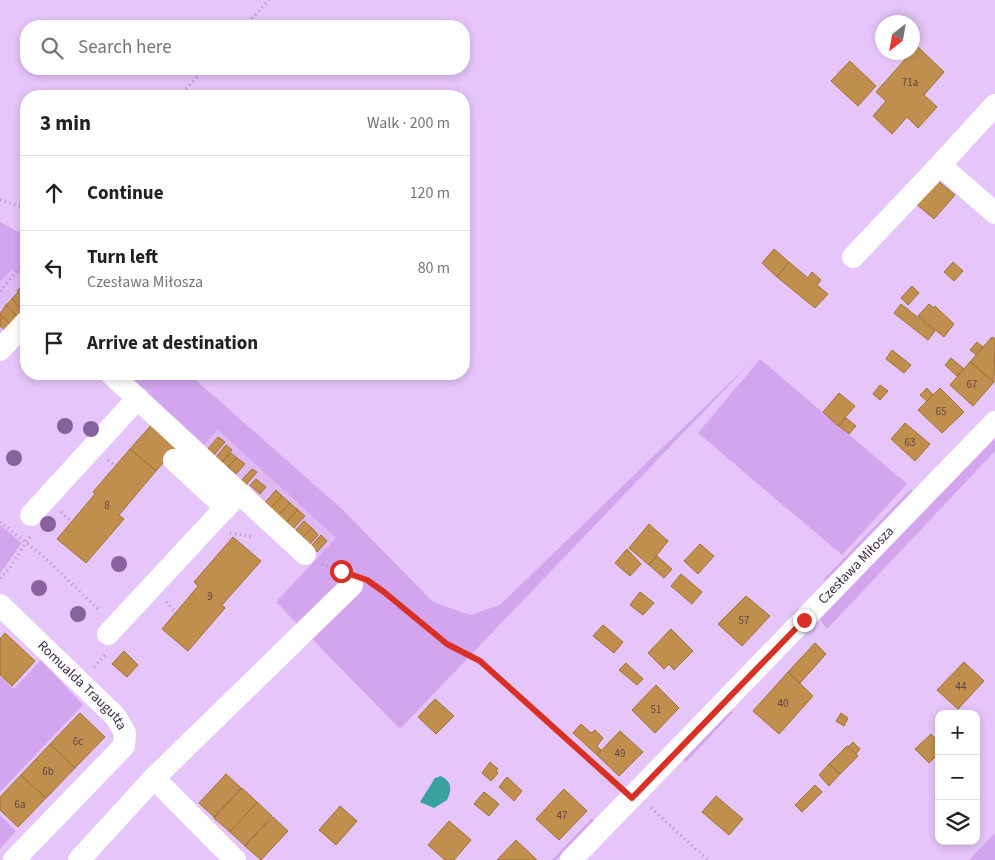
<!DOCTYPE html>
<meta charset="utf-8">
<style>
body{margin:0;font-family:"Source Sans 3",sans-serif;background:#f6f6f6;color:#202124}
.controls{position:absolute;right:15px;bottom:15px;display:grid;overflow:hidden;border-radius:10px;box-shadow:0 2px 8px #0003}
.controls button{width:45px;height:45px;display:grid;place-items:center;padding:0;border:0;border-bottom:1px solid #e0e0e0;background:#fff;color:#202124;font:25px sans-serif}
.compass{position:absolute;left:875px;top:15px;width:45px;height:45px;border-radius:50%;background:#fff;box-shadow:0 2px 8px #0003;rotate:211deg}
.stop{position:absolute;width:15px;height:15px;margin:-11px;border:4px solid #d93025;border-radius:50%;background:#fff}
.stop.end{background:#d93025;border-color:#fff;box-shadow:0 1px 5px #0008}
.list{margin:0;padding:0;list-style:none}
h2{display:flex;justify-content:space-between;align-items:center;height:65px;margin:0;padding:0 20px;font-size:21px}
h2 small{font-size:16px;font-weight:400;color:#757577}
.list li{display:grid;grid-template-columns:32px 1fr auto;gap:15px;align-items:center;box-sizing:border-box;height:75px;padding:0 20px;border-top:1px solid #e0e0e0}
.list b{display:block;font-size:19px;white-space:nowrap}
.list p{margin:0;font-size:16px;white-space:nowrap;color:#757577}
.list em{font-size:16px;font-style:normal;color:#757577}
.icon{flex:none;width:28px;height:28px;fill:none;stroke:currentColor;stroke-width:2;stroke-linecap:round;stroke-linejoin:round}
.map{position:relative;flex:none;width:995px;height:860px;overflow:hidden}
.search{position:absolute;background:#fff;box-shadow:0 2px 8px #0003;left:20px;top:20px;width:450px;height:55px;display:flex;align-items:center;gap:12px;box-sizing:border-box;padding:0 18px;border-radius:20px;color:#757577;font-size:19px}
.panel{position:absolute;background:#fff;box-shadow:0 2px 8px #0003;left:20px;top:90px;width:450px;height:290px;border-radius:20px}
.map>svg:first-child{display:block}
</style>
<div class="map">
<svg width="995" height="860" viewBox="0 0 995 860">
<rect width="100%" height="100%" fill="#e6c5fa"/>
<g fill="#deb9f4">
<polygon points="12,269 26,281 26,313 0,340 0,282"/>
<polygon points="218,430 337,539 319,558 200,450"/>
</g>
<g fill="#d3a5ee">
<polygon points="0,222 26,236 26,281 12,269 0,282"/>
<polygon points="760,359 907,484 842,555 698,433"/>
<polygon points="752,361 400,729 276,602 336,538 218,430 204,445 127,374 189,374 343,510 433,602 470,615 500,605"/>
<polygon points="995,438 995,451 827,629 819,619"/>
<polygon points="911,489 913,491 826,581 823,580"/>
<polygon points="0,525 22,543 0,573"/>
<polygon points="41,660 83,705 0,792 0,677 14,689"/>
<polygon points="730,711 733,712 686,762 682,759"/>
<polygon points="0,815 16,831 0,849"/>
<polygon points="592,818 594,820 556,860 552,860"/>
<polygon points="995,833 995,860 969,860"/>
</g>
<path fill="#39a29f" d="M 441,776 C 452,782 452,789 447,800 L 434,808 L 420,802 L 435,778 Z"/>
<g fill="#c08f4e" stroke="#a0712e">
<polygon points="917,46 944,72 924,95 937,107 918,128 907,117 892,134 873,116 886,101 876,92"/>
<polygon points="850,61 876,86 858,106 831,81"/>
<polygon points="936,179 955,195 934,219 915,203"/>
<polygon points="774,249 789,262 777,277 762,263"/>
<polygon points="789,262 808,278 812,272 821,280 817,285 828,294 815,308 777,277"/>
<polygon points="953,262 963,271 954,281 944,272"/>
<polygon points="24,283 26,285 26,300 17,291"/>
<polygon points="912,286 919,293 908,305 901,298"/>
<polygon points="18,292 26,300 26,308 23,311 12,299"/>
<polygon points="12,299 23,311 17,317 6,305"/>
<polygon points="901,304 935,331 928,340 894,313"/>
<polygon points="929,304 934,308 935,306 954,324 944,337 918,316"/>
<polygon points="6,305 17,317 10,324 0,314"/>
<polygon points="0,314 10,324 5,330 0,326"/>
<polygon points="992,337 995,339 994,382 970,362"/>
<polygon points="977,342 983,347 976,355 970,350"/>
<polygon points="892,350 911,365 904,373 886,359"/>
<polygon points="951,358 964,369 957,376 945,365"/>
<polygon points="970,362 994,382 973,406 950,385"/>
<polygon points="880,385 888,391 880,400 873,394"/>
<polygon points="927,388 933,395 927,401 920,395"/>
<polygon points="940,388 964,412 942,433 918,410"/>
<polygon points="839,393 855,406 838,426 823,412"/>
<polygon points="846,418 856,426 849,434 839,426"/>
<polygon points="153,423 179,445 156,471 130,449"/>
<polygon points="905,423 930,444 915,461 891,439"/>
<polygon points="218,437 225,442 214,455 207,450"/>
<polygon points="226,445 232,450 222,462 216,457"/>
<polygon points="130,449 156,471 119,515 124,519 86,563 57,539 95,494 93,492"/>
<polygon points="231,453 237,458 227,469 221,464"/>
<polygon points="237,458 245,464 236,474 228,467"/>
<polygon points="252,469 257,472 244,487 239,483"/>
<polygon points="256,479 266,487 260,494 250,485"/>
<polygon points="276,490 282,496 269,510 263,505"/>
<polygon points="282,496 290,503 277,517 269,510"/>
<polygon points="290,503 298,510 285,524 277,517"/>
<polygon points="298,510 305,516 292,530 285,524"/>
<polygon points="304,521 312,528 301,539 294,532"/>
<polygon points="649,524 668,541 649,565 629,548"/>
<polygon points="312,528 318,535 308,546 301,539"/>
<polygon points="321,535 327,541 317,552 311,546"/>
<polygon points="233,537 261,561 222,605 225,608 188,651 162,629 198,586 194,582"/>
<polygon points="700,544 714,556 698,574 684,561"/>
<polygon points="627,549 641,564 630,576 615,563"/>
<polygon points="657,556 672,569 664,578 649,565"/>
<polygon points="681,574 702,592 692,604 671,586"/>
<polygon points="640,592 654,603 643,615 630,605"/>
<polygon points="746,596 770,616 742,646 718,624"/>
<polygon points="603,625 623,642 614,653 593,636"/>
<polygon points="671,629 693,651 674,670 669,664 664,669 648,653"/>
<polygon points="5,633 35,661 12,686 0,675 0,639"/>
<polygon points="815,643 826,654 800,683 788,672"/>
<polygon points="124,651 138,665 127,677 112,664"/>
<polygon points="964,662 984,681 958,709 937,690"/>
<polygon points="626,663 643,679 637,685 619,670"/>
<polygon points="788,672 813,696 779,734 753,711"/>
<polygon points="656,685 679,708 655,733 632,710"/>
<polygon points="435,699 454,716 436,734 418,717"/>
<polygon points="80,713 105,737 75,768 50,744"/>
<polygon points="841,713 848,718 844,726 836,721"/>
<polygon points="581,724 591,733 595,730 603,738 597,746 601,750 597,755 573,733"/>
<polygon points="620,731 643,752 619,776 597,755"/>
<polygon points="931,734 939,742 939,753 929,763 915,749"/>
<polygon points="853,742 860,749 856,754 848,747"/>
<polygon points="50,744 75,768 46,798 21,775"/>
<polygon points="847,746 858,756 840,774 829,764"/>
<polygon points="490,762 498,769 496,771 498,773 491,781 482,773"/>
<polygon points="829,764 840,774 829,786 819,775"/>
<polygon points="226,774 241,788 214,817 199,803"/>
<polygon points="21,775 46,798 18,827 0,810 0,797"/>
<polygon points="507,777 522,791 514,801 499,787"/>
<polygon points="815,785 822,792 802,812 795,805"/>
<polygon points="242,788 257,802 230,832 214,818"/>
<polygon points="564,789 587,811 559,840 536,819"/>
<polygon points="484,792 499,804 489,816 474,804"/>
<polygon points="716,796 743,819 729,835 702,812"/>
<polygon points="257,802 272,816 245,846 230,832"/>
<polygon points="340,806 357,821 336,845 319,830"/>
<polygon points="273,817 288,831 261,860 245,846"/>
<polygon points="449,821 471,840 454,860 445,860 428,845"/>
<polygon points="516,840 537,860 497,860"/>
</g>
<g fill="none" stroke-linecap="round" stroke-linejoin="round">
<g stroke="#ab8fbb" stroke-width="3" stroke-dasharray="1 4" stroke-linecap="butt">
<polyline points="245,26 269,0"/>
<polyline points="179,96 205,69"/>
<polyline points="0,200 26,208"/>
<polyline points="0,291 26,261"/>
<polyline points="108,460 116,466"/>
<polyline points="61,512 72,522"/>
<polyline points="0,522 42,555 100,611"/>
<polyline points="230,533 254,537"/>
<polyline points="322,564 337,570"/>
<polyline points="0,578 10,568 30,536"/>
<polyline points="373,584 447,644 480,661 617,784"/>
<polyline points="166,602 176,612"/>
<polyline points="94,667 105,655"/>
<polyline points="651,808 708,860"/>
</g>
<g stroke="#fff" stroke-width="22">
<polyline points="995,105 940,165 995,213"/>
<polyline points="853,257 940,165"/>
<polyline points="0,350 26,322"/>
<polyline points="111,374 305,554"/>
<polyline points="174,460 226,508"/>
<polyline points="31,515 138,398"/>
<path id="s1" d="M 0,605 L 116,717 L 125,733 L 124,746 L 14,860"/>
<polyline points="108,634 239,493"/>
<polyline points="154,778 235,860"/>
<polyline points="79,860 154,778 352,585"/>
<path id="s2" d="M 571,860 L 995,422"/>
</g>
</g>
<g fill="#89609e">
<circle cx="65" cy="426" r="8"/>
<circle cx="91" cy="429" r="8"/>
<circle cx="14" cy="458" r="8"/>
<circle cx="48" cy="524" r="8"/>
<circle cx="119" cy="564" r="8"/>
<circle cx="39" cy="588" r="8"/>
<circle cx="78" cy="614" r="8"/>
</g>
<g fill="none" stroke-linecap="round" stroke-linejoin="round">
<polyline stroke="#d93025" stroke-width="6" points="341,571 367,580 384,592 447,644 480,661 632,798 804,620"/>
</g>
<g text-anchor="middle" dominant-baseline="central" stroke-width="5" stroke-linejoin="round" paint-order="stroke">
<g font-size="11" fill="#5e464a">
<text x="910" y="82">71a</text>
<text x="972" y="384">67</text>
<text x="941" y="411">65</text>
<text x="910" y="442">63</text>
<text x="107" y="505">8</text>
<text x="210" y="596">9</text>
<text x="744" y="620">57</text>
<text x="961" y="686">44</text>
<text x="783" y="703">40</text>
<text x="656" y="709">51</text>
<text x="78" y="741">6c</text>
<text x="620" y="753">49</text>
<text x="48" y="771">6b</text>
<text x="20" y="804">6a</text>
<text x="562" y="815">47</text>
</g>
<g font-size="14" fill="#3e2d48" stroke="#f9f1ff">
<text stroke="none"><textPath href="#s2" startOffset="410">Czesława Miłosza</textPath></text>
<text stroke="none"><textPath href="#s1" startOffset="115">Romualda Traugutta</textPath></text>
</g>
</g>
</svg>
<div class="controls">
<button>+</button>
<button>−</button>
<button><svg class="icon" aria-label="layers" viewBox="0 0 24 24"><path d="M12 4l9 5-9 5-9-5zM3 14l9 5 9-5"/></svg></button>
</div>
<svg class="compass" viewBox="-18 -18 36 36"><path d="M0-13l5 13h-10z" fill="#e53935"/><path d="M0 13l5-13h-10z" fill="#757577"/></svg>
<div class="stop" style="left:341px;top:571px"></div>
<div class="stop end" style="left:804px;top:620px"></div>
<div class="search"><svg class="icon" aria-label="search" viewBox="0 0 24 24"><circle cx="10" cy="10" r="6"/><path d="M15 15l6 6"/></svg>Search here</div>
<section class="panel">
<h2>3 min<small>Walk · 200 m</small></h2>
<ul class="list">
<li><svg class="icon" aria-label="ahead" viewBox="0 0 24 24"><path d="M12 20V5M6 11l6-6 6 6"/></svg><div><b>Continue</b></div><em>120 m</em></li>
<li><svg class="icon" aria-label="left" viewBox="0 0 24 24"><path d="M17 20v-9H6M10 6l-5 5 5 5"/></svg><div><b>Turn left</b><p>Czesława Miłosza</p></div><em>80 m</em></li>
<li><svg class="icon" aria-label="arrive" viewBox="0 0 24 24"><path d="M6 21V4h12l-3 4 3 4H6"/></svg><div><b>Arrive at destination</b></div></li>
</ul>
</section>
</div>
